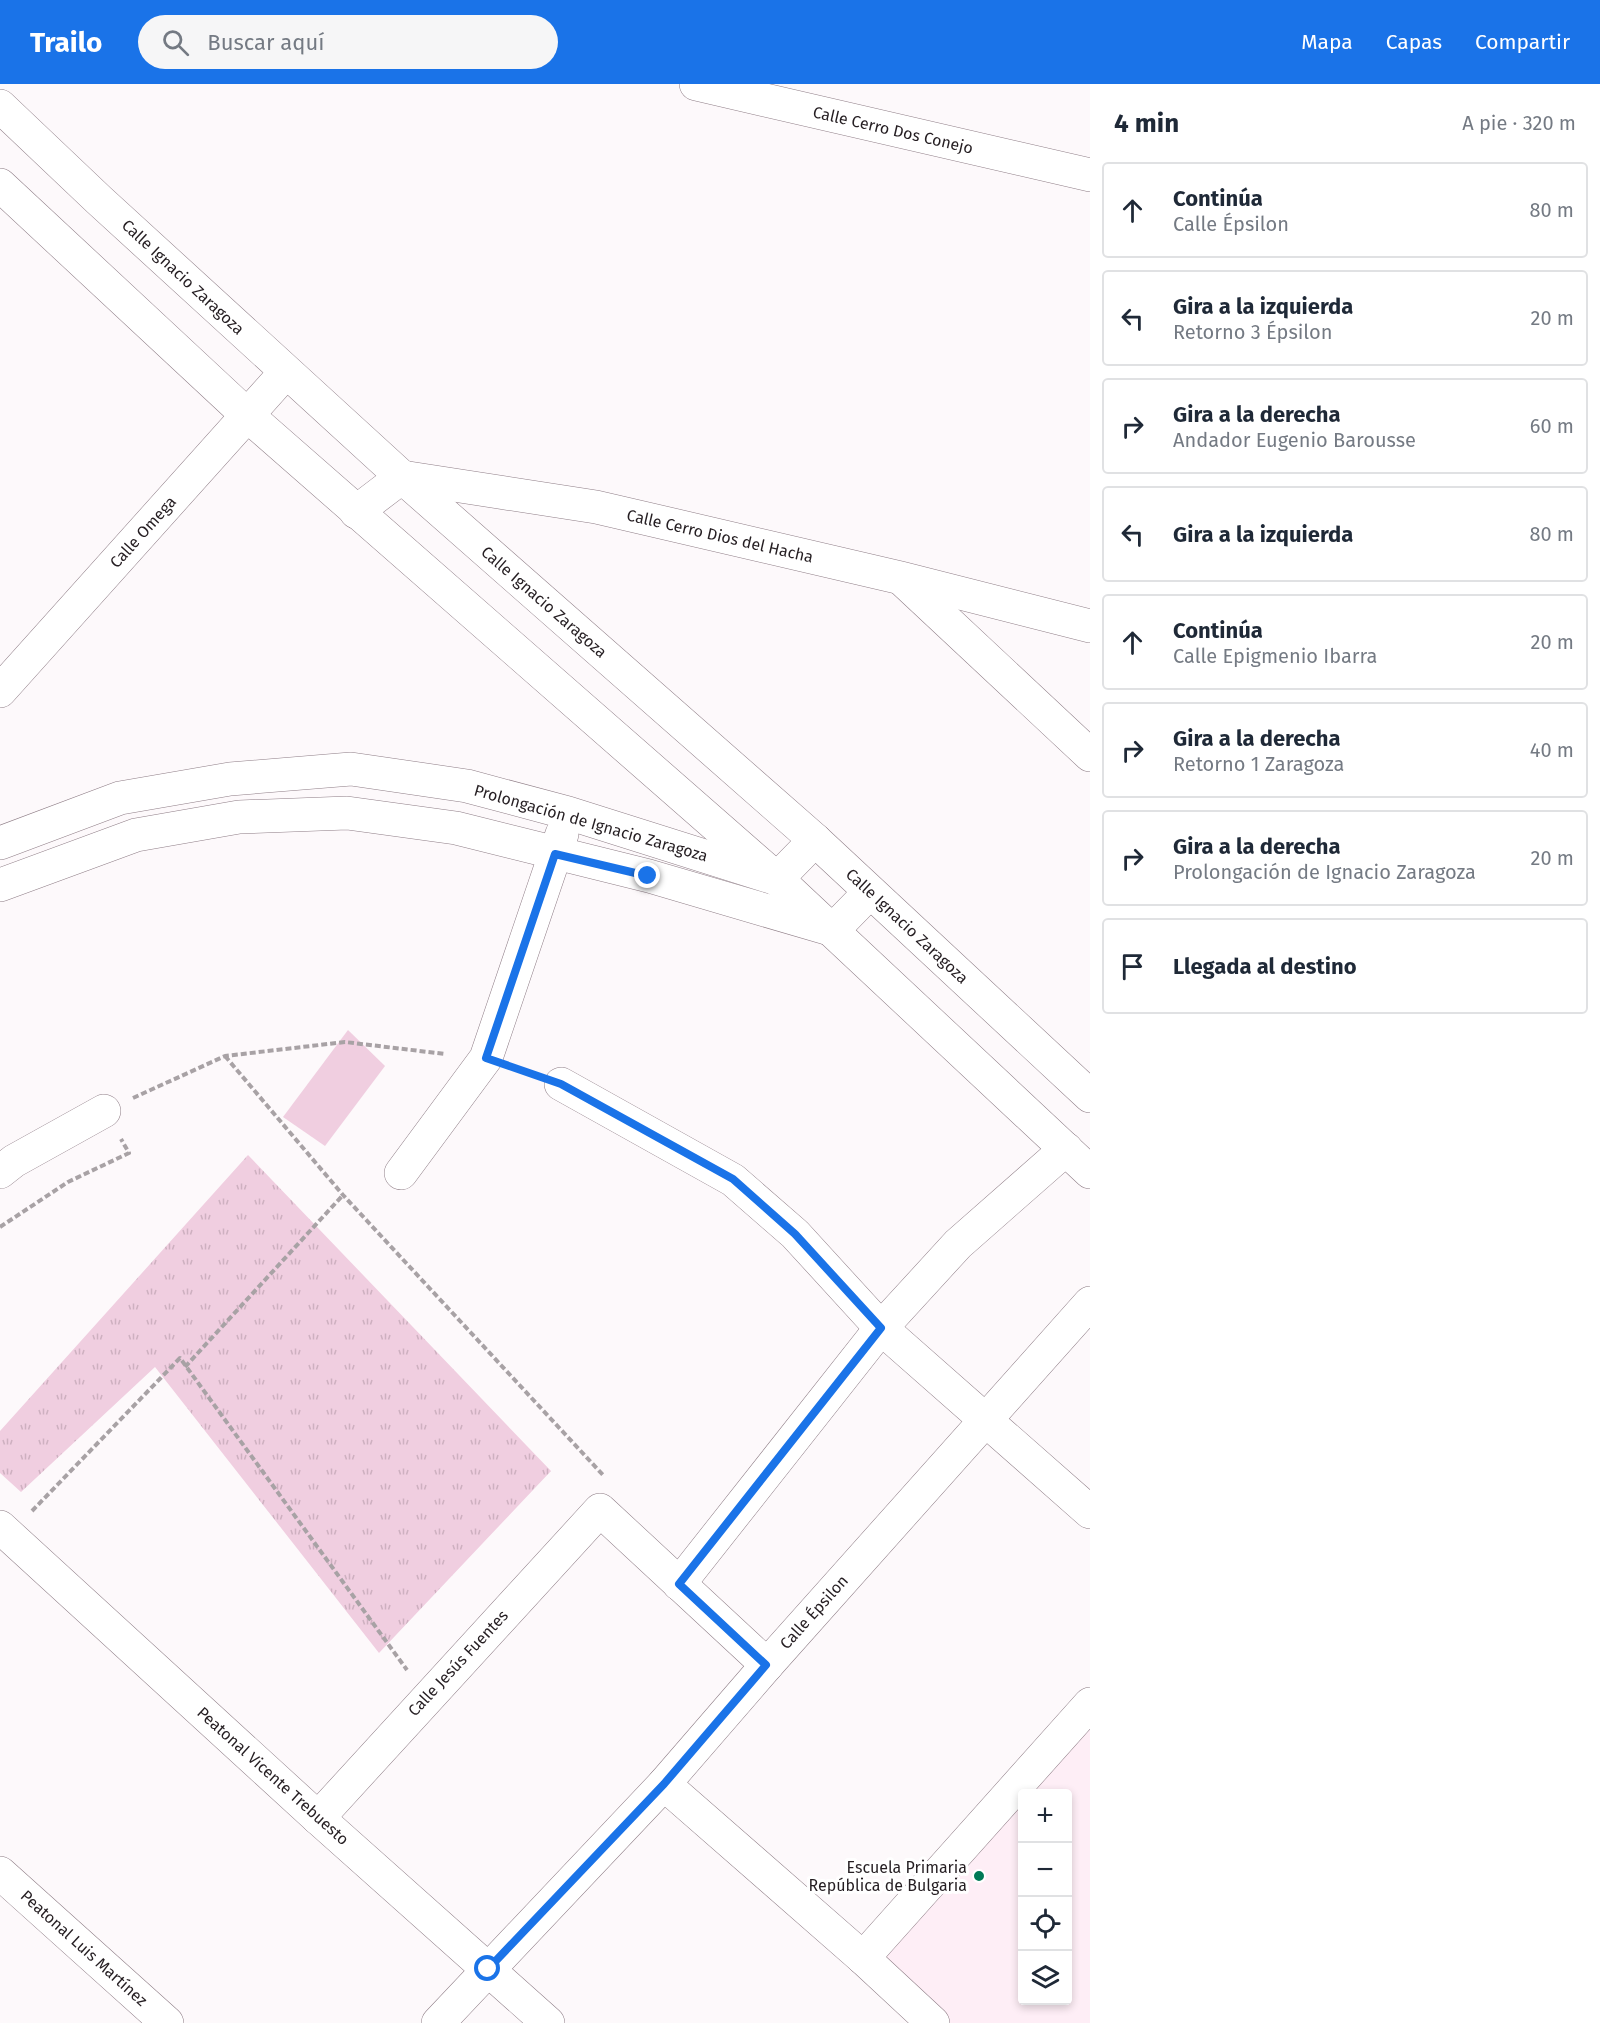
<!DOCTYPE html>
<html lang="es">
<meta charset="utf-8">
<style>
body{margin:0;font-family:"Fira Sans",sans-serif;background:#f6f6f7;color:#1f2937}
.controls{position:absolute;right:18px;bottom:18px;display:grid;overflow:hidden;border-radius:6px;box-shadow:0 3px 9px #0003}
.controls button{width:54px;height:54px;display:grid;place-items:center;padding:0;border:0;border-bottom:2px solid #e0e1e3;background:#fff;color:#1f2937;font:30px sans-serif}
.stop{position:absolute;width:18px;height:18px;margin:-14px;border:4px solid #1a73e8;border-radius:50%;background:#fff}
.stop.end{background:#1a73e8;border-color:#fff;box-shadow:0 2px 6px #0008}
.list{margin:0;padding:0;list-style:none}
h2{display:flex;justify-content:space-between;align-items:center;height:78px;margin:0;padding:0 24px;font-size:26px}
h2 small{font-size:20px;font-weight:400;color:#747a83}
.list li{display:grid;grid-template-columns:39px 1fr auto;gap:18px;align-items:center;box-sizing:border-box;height:96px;margin:0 12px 12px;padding:0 12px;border:2px solid #e0e1e3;border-radius:6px}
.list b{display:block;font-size:22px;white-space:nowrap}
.list p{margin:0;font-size:20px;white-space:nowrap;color:#747a83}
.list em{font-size:20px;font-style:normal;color:#747a83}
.icon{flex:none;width:33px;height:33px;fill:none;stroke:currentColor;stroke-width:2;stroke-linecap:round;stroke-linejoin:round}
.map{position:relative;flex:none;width:1090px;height:1939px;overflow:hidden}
header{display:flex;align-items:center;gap:36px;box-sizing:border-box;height:84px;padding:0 30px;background:#1a73e8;color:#fff}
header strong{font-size:28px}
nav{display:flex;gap:33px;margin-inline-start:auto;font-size:21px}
.search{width:420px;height:54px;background:#f6f6f7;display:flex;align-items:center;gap:15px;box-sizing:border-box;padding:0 21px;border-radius:33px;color:#747a83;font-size:22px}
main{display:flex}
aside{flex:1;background:#fff}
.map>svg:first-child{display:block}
</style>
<header>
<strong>Trailo</strong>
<div class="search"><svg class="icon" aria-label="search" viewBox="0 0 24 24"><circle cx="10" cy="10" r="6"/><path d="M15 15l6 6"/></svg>Buscar aquí</div>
<nav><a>Mapa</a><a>Capas</a><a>Compartir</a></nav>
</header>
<main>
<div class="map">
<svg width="1090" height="1939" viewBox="0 0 1090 1939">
<defs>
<pattern id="park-tufts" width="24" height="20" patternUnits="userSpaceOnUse" patternTransform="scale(1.5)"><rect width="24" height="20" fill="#f0cee0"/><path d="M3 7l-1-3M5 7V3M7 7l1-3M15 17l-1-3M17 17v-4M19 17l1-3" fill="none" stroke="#ceb0c0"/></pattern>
</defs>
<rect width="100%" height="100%" fill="#fdf9fb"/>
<path fill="#feeef6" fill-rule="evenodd" d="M 1090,1620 L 1090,1939 L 933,1939 L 863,1874 ZM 1023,1710 L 1068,1710 L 1068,1916 L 1023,1916 Z"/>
<polygon fill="#f0cee0" points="348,946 385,982 325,1062 283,1033"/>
<polygon fill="url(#park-tufts)" points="248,1071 551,1387 379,1569 155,1283 21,1408 0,1389 0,1347"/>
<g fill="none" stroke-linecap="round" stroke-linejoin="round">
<defs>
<g id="minor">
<polyline points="696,0 1090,91"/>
<polyline points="0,22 99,116 402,393 815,756 1090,1012"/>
<polyline points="0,101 247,331 777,795 1090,1088"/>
<polyline points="356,428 402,393 596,423 901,494 1090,542"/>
<polyline points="905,498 1090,671"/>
<polyline points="0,607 286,288"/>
<polyline points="0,759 120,714 230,695 351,685 467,702 568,729 777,795 815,756"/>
<polyline points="0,801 136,751 239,733 347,729 456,744 649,792 833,846 870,808"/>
<polyline points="561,1000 733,1096 795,1150 881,1244 1090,1428"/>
<polyline points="0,1088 14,1077 104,1027"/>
<polyline points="401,1089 486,974 562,750"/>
<polyline points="0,1443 318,1734 548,1939"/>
<polyline points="679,1500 881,1244 958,1160 1066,1065"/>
<polyline points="664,1700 863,1874 933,1939"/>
<polyline points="318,1734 600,1426 767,1581"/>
<polyline points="0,1789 167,1939"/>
<polyline points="863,1874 1090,1620"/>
<polyline points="438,1939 664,1700 767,1581 1090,1219"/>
</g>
</defs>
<use href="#minor" stroke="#8f7e87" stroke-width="34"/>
<g stroke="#a8a2a5" stroke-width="4" stroke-dasharray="6 3" stroke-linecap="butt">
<polyline points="225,972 343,1111 603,1391"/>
<polyline points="133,1014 225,972 345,958 445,970"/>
<polyline points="0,1143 68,1098 129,1069 121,1055"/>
<polyline points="185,1283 343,1111"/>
<polyline points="32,1427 180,1274 407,1586"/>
</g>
<use href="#minor" stroke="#fff" stroke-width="33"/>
</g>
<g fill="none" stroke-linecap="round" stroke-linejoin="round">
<polyline stroke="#1a73e8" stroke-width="8" points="488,1885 664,1700 766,1581 679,1500 881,1244 795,1150 733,1095 561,1000 486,974 555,770 648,792"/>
</g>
<circle fill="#007956" stroke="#fff" stroke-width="2" cx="979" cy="1792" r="6"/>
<g text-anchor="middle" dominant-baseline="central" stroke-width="6" stroke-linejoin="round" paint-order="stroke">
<g font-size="16" fill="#251e22" stroke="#fff">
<text transform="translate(893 46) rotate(13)">Calle Cerro Dos Conejo</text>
<text transform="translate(183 193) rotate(43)">Calle Ignacio Zaragoza</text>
<text transform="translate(143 448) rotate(-48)">Calle Omega</text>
<text transform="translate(720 452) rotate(13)">Calle Cerro Dios del Hacha</text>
<text transform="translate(544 518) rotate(41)">Calle Ignacio Zaragoza</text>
<text transform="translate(591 739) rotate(16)">Prolongación de Ignacio Zaragoza</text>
<text transform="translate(907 842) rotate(43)">Calle Ignacio Zaragoza</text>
<text transform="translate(814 1528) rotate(-48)">Calle Épsilon</text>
<text transform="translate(458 1579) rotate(-47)">Calle Jesús Fuentes</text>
<text transform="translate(273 1692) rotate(42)">Peatonal Vicente Trebuesto</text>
<text transform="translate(84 1864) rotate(42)">Peatonal Luis Martínez</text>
</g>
<g font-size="16" fill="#251e22" stroke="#fff" text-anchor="end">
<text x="967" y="1783">Escuela Primaria<tspan x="967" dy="18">República de Bulgaria</tspan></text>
</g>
</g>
</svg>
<div class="controls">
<button>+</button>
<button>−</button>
<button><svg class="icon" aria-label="locate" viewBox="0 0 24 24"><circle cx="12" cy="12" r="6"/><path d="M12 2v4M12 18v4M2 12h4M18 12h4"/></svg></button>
<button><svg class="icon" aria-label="layers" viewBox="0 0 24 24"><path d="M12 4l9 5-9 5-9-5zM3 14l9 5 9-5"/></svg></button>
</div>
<div class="stop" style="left:488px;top:1885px"></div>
<div class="stop end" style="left:648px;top:792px"></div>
</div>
<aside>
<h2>4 min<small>A pie · 320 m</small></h2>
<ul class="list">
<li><svg class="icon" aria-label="ahead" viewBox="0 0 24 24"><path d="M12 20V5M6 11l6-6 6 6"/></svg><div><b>Continúa</b><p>Calle Épsilon</p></div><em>80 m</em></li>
<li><svg class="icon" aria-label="left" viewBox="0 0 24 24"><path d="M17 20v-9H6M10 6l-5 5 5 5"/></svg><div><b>Gira a la izquierda</b><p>Retorno 3 Épsilon</p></div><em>20 m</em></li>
<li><svg class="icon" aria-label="right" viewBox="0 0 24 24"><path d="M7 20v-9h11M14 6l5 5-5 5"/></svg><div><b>Gira a la derecha</b><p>Andador Eugenio Barousse</p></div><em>60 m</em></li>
<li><svg class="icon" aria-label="left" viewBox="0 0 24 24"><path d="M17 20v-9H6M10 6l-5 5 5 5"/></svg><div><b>Gira a la izquierda</b></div><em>80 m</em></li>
<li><svg class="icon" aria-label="ahead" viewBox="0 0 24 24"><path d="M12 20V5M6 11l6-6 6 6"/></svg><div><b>Continúa</b><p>Calle Epigmenio Ibarra</p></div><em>20 m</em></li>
<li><svg class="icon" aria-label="right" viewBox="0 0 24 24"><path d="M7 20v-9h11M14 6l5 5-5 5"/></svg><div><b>Gira a la derecha</b><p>Retorno 1 Zaragoza</p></div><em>40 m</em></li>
<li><svg class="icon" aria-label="right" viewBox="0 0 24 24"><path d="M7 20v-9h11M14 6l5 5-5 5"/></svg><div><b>Gira a la derecha</b><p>Prolongación de Ignacio Zaragoza</p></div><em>20 m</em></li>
<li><svg class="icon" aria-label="arrive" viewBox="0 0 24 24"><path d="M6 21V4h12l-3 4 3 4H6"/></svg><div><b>Llegada al destino</b></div></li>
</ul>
</aside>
</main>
